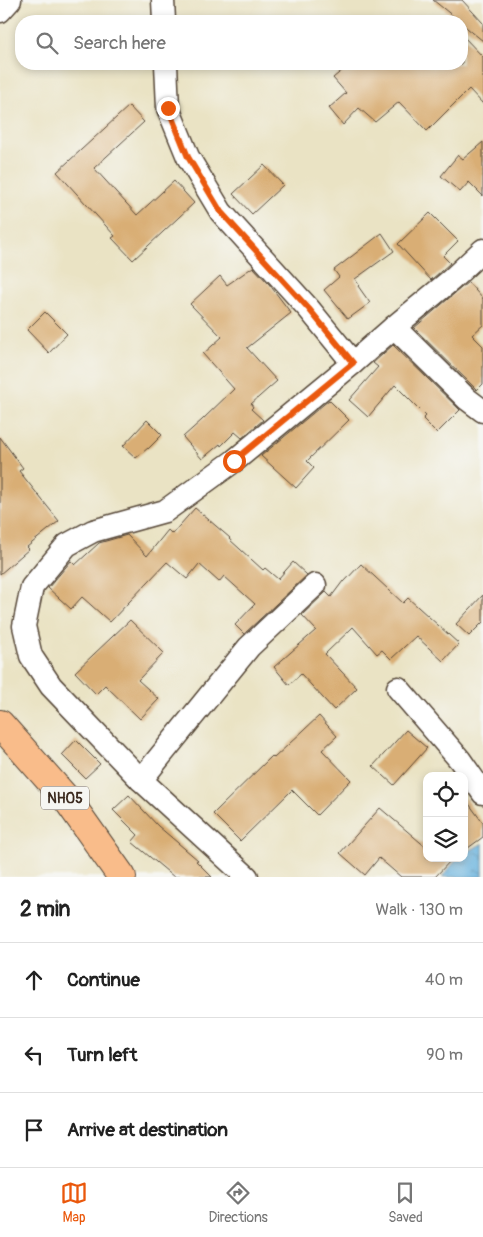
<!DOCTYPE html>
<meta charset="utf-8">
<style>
body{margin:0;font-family:Pangolin,sans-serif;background:#f2f2f2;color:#222}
.controls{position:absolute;right:15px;bottom:15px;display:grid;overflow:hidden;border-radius:10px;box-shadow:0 2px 8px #0003}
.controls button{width:45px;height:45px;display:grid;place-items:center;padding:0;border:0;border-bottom:1px solid #e0e0e0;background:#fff;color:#222;font:25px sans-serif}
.stop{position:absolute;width:15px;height:15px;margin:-11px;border:4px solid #ea580c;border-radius:50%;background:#fff}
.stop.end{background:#ea580c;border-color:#fff;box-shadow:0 1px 5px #0008}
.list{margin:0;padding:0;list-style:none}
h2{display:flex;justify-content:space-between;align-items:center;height:65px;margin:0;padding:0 20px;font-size:21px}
h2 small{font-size:16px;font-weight:400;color:#767676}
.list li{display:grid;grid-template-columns:32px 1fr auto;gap:15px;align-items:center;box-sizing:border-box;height:75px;padding:0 20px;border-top:1px solid #e0e0e0}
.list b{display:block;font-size:19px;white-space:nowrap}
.list em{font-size:16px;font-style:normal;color:#767676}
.icon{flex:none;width:28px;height:28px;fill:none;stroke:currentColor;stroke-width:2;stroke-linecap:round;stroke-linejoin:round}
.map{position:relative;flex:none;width:483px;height:877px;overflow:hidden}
.search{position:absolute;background:#fff;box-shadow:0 2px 8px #0003;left:15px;right:15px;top:15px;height:55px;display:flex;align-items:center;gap:12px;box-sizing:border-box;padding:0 18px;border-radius:20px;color:#767676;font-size:19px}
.sheet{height:290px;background:#fff}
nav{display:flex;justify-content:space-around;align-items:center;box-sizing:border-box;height:70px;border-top:1px solid #e0e0e0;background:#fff;font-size:14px;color:#767676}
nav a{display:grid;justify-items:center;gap:2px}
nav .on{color:#ea580c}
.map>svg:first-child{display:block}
</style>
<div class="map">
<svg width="483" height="877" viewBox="0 0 483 877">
<defs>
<pattern id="water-ripples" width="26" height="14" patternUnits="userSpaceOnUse" patternTransform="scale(1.25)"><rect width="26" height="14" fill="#66b2df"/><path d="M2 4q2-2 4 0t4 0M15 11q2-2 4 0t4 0" fill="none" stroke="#5591b4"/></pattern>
</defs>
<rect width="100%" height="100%" fill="#f6f6f2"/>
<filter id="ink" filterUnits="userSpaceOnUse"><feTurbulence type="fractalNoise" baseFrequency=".02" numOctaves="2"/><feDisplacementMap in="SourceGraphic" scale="10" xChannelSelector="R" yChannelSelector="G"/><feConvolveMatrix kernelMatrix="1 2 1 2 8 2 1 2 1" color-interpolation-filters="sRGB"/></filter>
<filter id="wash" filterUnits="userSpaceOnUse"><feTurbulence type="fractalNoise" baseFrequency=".0096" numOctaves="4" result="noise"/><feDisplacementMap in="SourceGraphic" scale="20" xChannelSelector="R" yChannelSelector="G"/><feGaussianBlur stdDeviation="1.12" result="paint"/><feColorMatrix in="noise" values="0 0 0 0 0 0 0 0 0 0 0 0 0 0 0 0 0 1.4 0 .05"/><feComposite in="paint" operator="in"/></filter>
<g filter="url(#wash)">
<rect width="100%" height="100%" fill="#eae3c4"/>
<polygon fill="url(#water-ripples)" stroke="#506e7e" points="483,843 483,877 442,877 458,858 464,858 464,854"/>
<g id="blocks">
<g fill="#d9ae75">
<polygon points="433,0 462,0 483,23 483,41 462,24 462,21 459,21"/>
<polygon points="462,35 483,57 483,104 469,89 427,131 399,102 375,122 359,108 343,125 329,108 346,93 333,78 350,64 462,64"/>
<polygon points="129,106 144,122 94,168 137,215 174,181 194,203 133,260 112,238 115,236 57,172"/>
<polygon points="483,142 483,196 469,182 460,192 441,176 458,155 463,159"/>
<polygon points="264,165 283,185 252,214 233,194"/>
<polygon points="430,213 458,241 443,256 450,263 431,280 398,244"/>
<polygon points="382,233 394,251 355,279 359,285 358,286 370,303 348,319 324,290 339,277 334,270"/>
<polygon points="253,267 269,284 291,313 247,348 277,381 251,404 253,407 251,409 263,420 242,438 235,432 221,446 220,444 202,459 183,437 202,420 234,389 203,354 222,337 190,304 220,276 227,285"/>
<polygon points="468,282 483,299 483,325 472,335 483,346 483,384 477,390 414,328"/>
<polygon points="45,312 67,334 49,353 27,330"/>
<polygon points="393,345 460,410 437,433 423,419 426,416 395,385 368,417 349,400 378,367 373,363"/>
<polygon points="329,400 349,420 307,461 314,468 296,488 261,456"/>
<polygon points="147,420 162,435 148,449 148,448 136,458 123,446"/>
<polygon points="0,437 23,468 19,471 59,521 27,547 29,549 0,574"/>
<polygon points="195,508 230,538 229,539 263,570 265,568 278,579 293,562 307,575 244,634 235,625 255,604 224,576 219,582 199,564 187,579 167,562 110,622 82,597 71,609 48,588 71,561 75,565 99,543 127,535 147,556 168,530 172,534"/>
<polygon points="361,564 403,603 408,598 459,644 443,661 416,636 391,659 382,650 377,654 353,627 325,654 357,688 334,710 301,674 289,685 274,667 316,630 302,615 326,592 331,597 343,581 344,582"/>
<polygon points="483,595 483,622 469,636 456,624"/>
<polygon points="130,620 164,653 138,680 159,699 140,719 105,685 96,694 75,672"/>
<polygon points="319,716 337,736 322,750 351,780 317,815 292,790 240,841 213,814 272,756 274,758"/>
<polygon points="406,730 427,748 394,785 373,766"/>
<polygon points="76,740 100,764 85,778 62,755"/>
<polygon points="129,795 158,826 198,860 196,861 212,877 174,877 132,842 138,835 113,810"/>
<polygon points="464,797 483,823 483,837 464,851"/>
<polygon points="380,808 427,848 427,858 453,858 435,877 401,877 379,858 365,875 340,853"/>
</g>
</g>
</g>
<g filter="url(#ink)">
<use href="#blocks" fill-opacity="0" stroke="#554637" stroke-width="1"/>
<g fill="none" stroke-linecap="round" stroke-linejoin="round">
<defs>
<g id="minor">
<polyline points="163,0 164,21"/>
<polyline points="0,11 10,0"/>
<polyline points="166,64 168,108 188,157 221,212 309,309 353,363"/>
<polyline points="394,327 467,399 483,411"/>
<polyline points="398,688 460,760 483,793"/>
<polyline points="141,780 249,647 315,585"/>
<polyline points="247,877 141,780 51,686 31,656 24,626 32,587 67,545 93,531 165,511 234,461 353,363 394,327 451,280 483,250"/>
</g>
<polyline id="primary" points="0,724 69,802 122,877"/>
</defs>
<use href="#minor" stroke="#554637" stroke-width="25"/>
<use href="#primary" stroke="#554637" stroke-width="30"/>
<use href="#minor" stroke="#fff" stroke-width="22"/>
<use href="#primary" stroke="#f9bc8a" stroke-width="28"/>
</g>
</g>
<g fill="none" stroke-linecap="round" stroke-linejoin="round" filter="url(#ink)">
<polyline stroke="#ea580c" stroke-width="6" points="168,108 188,157 221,212 309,309 353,363 234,461"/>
</g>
<g text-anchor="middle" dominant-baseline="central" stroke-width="4" stroke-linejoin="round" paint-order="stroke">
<rect fill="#f6f6f2" stroke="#73675e" stroke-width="1" x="41" y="786.5" width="48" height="23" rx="4"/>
<g font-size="14" font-weight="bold" fill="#3b2a1e">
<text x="65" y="798">NH05</text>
</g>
</g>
</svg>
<div class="controls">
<button><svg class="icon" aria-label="locate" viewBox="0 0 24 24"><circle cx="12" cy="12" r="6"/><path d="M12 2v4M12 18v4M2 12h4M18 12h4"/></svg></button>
<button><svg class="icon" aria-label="layers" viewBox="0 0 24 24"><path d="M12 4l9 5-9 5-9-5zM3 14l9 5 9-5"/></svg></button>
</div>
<div class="stop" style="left:234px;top:461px"></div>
<div class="stop end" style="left:168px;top:108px"></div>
<div class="search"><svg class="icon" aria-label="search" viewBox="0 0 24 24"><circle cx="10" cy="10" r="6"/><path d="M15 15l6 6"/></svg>Search here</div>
</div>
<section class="sheet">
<h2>2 min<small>Walk · 130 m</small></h2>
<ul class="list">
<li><svg class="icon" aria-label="ahead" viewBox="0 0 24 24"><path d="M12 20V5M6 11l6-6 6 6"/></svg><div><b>Continue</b></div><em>40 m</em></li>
<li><svg class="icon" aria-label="left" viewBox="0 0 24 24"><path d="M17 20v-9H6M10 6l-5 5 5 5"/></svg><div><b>Turn left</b></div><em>90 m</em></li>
<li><svg class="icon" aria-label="arrive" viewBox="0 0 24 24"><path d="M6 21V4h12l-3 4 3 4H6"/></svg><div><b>Arrive at destination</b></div></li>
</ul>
</section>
<nav>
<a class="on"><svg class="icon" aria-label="map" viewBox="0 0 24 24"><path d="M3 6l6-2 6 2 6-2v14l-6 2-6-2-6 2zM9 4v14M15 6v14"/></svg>Map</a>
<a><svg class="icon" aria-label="directions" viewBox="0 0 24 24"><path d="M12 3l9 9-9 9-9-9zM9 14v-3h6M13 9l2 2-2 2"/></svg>Directions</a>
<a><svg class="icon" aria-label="saved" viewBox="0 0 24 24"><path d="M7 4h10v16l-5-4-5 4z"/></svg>Saved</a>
</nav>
